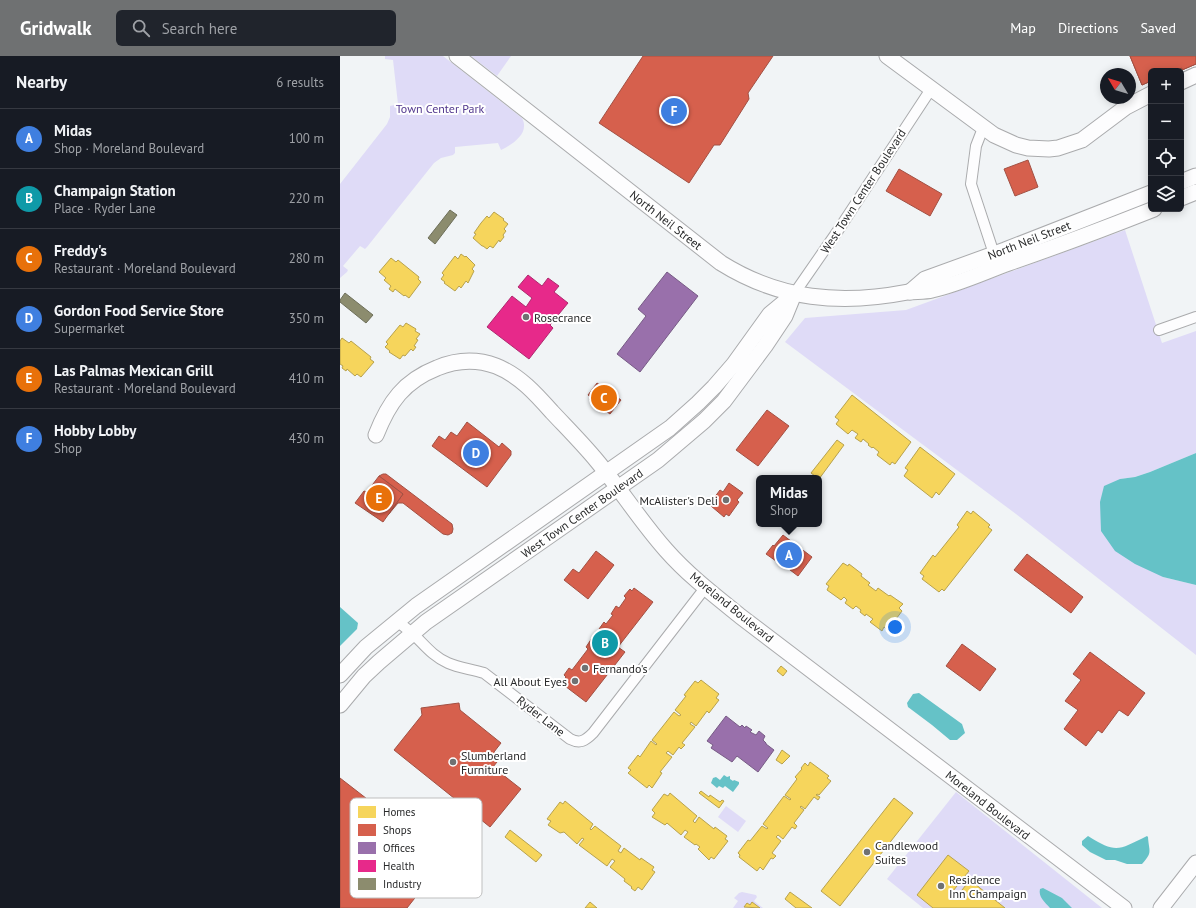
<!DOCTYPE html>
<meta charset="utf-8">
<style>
body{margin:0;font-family:"PT Sans",sans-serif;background:#20242c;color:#f1f3f6}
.controls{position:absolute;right:12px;top:12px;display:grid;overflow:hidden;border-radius:6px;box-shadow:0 2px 10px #0003}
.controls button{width:36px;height:36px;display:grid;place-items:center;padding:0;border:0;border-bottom:1px solid #363941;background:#171b24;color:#f1f3f6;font:20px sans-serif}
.compass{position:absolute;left:760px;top:12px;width:36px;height:36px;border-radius:50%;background:#171b24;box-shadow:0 2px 10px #0003;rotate:308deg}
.you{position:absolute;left:555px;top:571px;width:14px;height:14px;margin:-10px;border:3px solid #fff;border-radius:50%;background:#1a73e8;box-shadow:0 0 0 6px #1a73e833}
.badge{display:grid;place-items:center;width:26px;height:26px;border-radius:50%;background:#6f7172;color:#fff;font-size:13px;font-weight:700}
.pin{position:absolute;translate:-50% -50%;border:2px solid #fff;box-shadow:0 1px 4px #0006}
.popup{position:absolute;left:416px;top:419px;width:66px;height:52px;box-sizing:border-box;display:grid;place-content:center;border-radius:6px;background:#171b24;filter:drop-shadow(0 1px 3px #0005);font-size:13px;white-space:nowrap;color:#9ea1a6}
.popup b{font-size:15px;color:#f1f3f6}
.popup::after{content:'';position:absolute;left:50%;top:100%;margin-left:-8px;border:8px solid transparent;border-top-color:#171b24}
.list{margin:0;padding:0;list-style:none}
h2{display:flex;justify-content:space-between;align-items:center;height:52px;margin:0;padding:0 16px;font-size:17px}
h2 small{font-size:13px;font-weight:400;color:#9ea1a6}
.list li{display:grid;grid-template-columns:26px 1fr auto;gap:12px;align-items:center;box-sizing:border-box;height:60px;padding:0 16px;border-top:1px solid #363941}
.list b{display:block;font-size:15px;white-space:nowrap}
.list p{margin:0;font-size:13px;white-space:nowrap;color:#9ea1a6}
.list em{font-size:13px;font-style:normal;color:#9ea1a6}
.icon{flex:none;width:22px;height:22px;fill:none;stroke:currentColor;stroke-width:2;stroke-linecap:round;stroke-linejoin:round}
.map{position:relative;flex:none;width:856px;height:852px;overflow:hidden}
header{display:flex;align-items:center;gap:24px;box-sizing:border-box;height:56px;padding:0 20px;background:#6f7172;color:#fff}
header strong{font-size:19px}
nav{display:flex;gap:22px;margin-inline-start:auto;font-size:14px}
.search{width:280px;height:36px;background:#20242c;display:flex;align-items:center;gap:10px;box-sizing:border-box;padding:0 14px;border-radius:6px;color:#9ea1a6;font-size:15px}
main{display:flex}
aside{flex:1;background:#171b24}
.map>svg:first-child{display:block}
</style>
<header>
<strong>Gridwalk</strong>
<div class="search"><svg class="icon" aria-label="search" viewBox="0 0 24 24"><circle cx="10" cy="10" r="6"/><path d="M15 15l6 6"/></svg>Search here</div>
<nav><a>Map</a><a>Directions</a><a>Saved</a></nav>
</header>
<main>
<aside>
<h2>Nearby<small>6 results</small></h2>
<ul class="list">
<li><span class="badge" style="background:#3f7fe0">A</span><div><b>Midas</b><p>Shop · Moreland Boulevard</p></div><em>100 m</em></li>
<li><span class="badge" style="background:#0f9aa8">B</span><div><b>Champaign Station</b><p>Place · Ryder Lane</p></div><em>220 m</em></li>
<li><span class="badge" style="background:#e8710a">C</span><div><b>Freddy's</b><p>Restaurant · Moreland Boulevard</p></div><em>280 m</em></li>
<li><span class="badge" style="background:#3f7fe0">D</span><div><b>Gordon Food Service Store</b><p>Supermarket</p></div><em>350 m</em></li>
<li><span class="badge" style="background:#e8710a">E</span><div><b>Las Palmas Mexican Grill</b><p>Restaurant · Moreland Boulevard</p></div><em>410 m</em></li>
<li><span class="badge" style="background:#3f7fe0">F</span><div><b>Hobby Lobby</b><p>Shop</p></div><em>430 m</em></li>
</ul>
</aside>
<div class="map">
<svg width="856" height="852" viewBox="0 0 856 852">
<rect width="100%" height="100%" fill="#f1f4f6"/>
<g fill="#dfdbf7">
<path d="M 45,0 L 103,0 L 182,62 C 190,77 173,88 161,94 L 158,87 L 115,91 L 115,97 L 113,99 L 101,102 L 94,107 L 27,191 L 25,193 L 20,190 L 3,210 L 8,214 L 7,216 L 0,222 L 0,128 L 47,68 L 50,61 L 50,50 L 58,48 L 53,4 L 45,3 Z"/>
<polygon points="131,0 171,0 157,20"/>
<polygon points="785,174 822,287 856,275 856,397 810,416 795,421 780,423 823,521 856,529 856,599 676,458 445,286 465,262 566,254"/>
<polygon points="616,736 762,852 583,852 547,823"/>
<polygon points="386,750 406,765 398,776 378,761"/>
<polygon points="402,836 416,839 417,841 414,845 423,852 393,852 398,845 394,842 399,837"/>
</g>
<g fill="#65c2c7">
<polygon points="856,397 856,529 823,521 795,508 775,495 761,475 760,446 764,430 780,423 795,421 810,416"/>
<polygon points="0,551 18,567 17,573 0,590"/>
<polygon points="579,637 622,668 625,677 617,684 610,684 592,669 568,651 567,647 573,638"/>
<polygon points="384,719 387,721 390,720 390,723 393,725 394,724 399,726 399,728 393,736 385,730 383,732 379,730 377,732 371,727 373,722 376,721 380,724"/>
<path d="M 748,780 C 777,798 778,794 807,780 L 808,781 C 809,796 813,796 802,808 L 787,808 L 775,804 L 766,804 L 750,796 L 742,789 L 742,785 Z"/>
<path d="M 703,832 L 722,842 L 732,852 L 710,852 C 705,846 698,841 700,833 Z"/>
</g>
<g fill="#f6d55c" stroke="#b8a24d">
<polygon points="154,156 164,163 163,164 168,168 164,173 166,175 163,179 164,181 160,186 159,184 153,192 150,190 147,193 143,190 142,190 133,182 136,178 134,177 141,167 147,160 149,162"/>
<polygon points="121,198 125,201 126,200 135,209 132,213 134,215 128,227 126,225 121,232 119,230 115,235 104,227 105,226 101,223 104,219 102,217 115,200 118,203"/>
<polygon points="51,202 56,206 58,204 79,221 78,223 81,226 69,242 65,239 64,240 55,233 53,236 49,233 51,230 44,224 46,222 39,216"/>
<polygon points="66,267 76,273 75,275 80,278 76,283 78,284 74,290 76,291 73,295 71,293 65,300 63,299 60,303 49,296 50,295 45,291 48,288 46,286 60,269 63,271"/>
<polygon points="2,282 9,287 11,285 31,301 30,303 34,306 21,321 17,318 15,320 7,313 6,315 2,312 3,310 0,308 0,285"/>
<polygon points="512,339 571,386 555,408 552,406 550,409 537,399 539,396 533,391 532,392 528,389 529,388 523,383 521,386 515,382 518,378 512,374 508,378 496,368 499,364 495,361"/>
<polygon points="497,384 504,389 479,423 471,417"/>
<polygon points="580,391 615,418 599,439 596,436 592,442 564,420 568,414 565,412"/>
<polygon points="627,455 631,458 633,455 650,469 648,471 652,474 604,535 602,533 599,536 582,523 584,520 580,517 593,499 595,501 619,471 617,469"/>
<polygon points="503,507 508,510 509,508 522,518 521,520 530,527 528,529 536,535 538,532 549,540 550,539 563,548 559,552 562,555 548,574 544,571 542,575 530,566 533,563 526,558 525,560 520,556 521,554 516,550 513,553 505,547 507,544 504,541 501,544 487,534 489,530 486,528"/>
<polygon points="441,610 447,615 443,620 437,615"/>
<polygon points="361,624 379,638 376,642 379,644 369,657 367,655 356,670 351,666 350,668 355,671 342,687 345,689 341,693 339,691 333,699 328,695 326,697 332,701 320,716 322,717 312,732 309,729 307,732 288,717 291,714 288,712 298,699 300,701 311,685 316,689 317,688 312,684 334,656 339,660 341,659 335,654 346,640 344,639 355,625 358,627"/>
<polygon points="442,694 450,700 442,708 436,704"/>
<polygon points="470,706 489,720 487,722 491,725 479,739 477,738 476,739 480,741 478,744 474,741 465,753 461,750 460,751 464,754 454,767 457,770 455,773 452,771 443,783 438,779 436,781 441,785 432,797 436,800 433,803 431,802 423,814 420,811 417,815 399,801 400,799 398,797 408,784 410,785 422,770 427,773 428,772 423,768 444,740 450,744 451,743 445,739 457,723 455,721 462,713 461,712 465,707 468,710"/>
<polygon points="361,735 369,741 370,739 380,746 382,744 384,745 379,752 359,737"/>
<polygon points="330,737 357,760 353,765 355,767 359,761 374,773 375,771 387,780 385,783 388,785 374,803 371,801 369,804 358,793 360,791 356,788 355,789 344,781 348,776 345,774 341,779 327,767 325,769 312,761 315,757 312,754 324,738 328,740"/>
<polygon points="554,742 573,757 500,850 481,835"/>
<polygon points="225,745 253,768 250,773 251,774 255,770 281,790 278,795 281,797 284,792 300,804 301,802 314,811 312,814 315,816 302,834 298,831 295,835 291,832 292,831 284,825 285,823 270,811 275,805 272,803 267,810 239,789 244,783 242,782 237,788 224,776 220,777 208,769 211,765 207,763 220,746 223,748"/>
<polygon points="170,774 202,799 196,806 165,781"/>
<polygon points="608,799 629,815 613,835 618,839 630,824 665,852 593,852 577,839"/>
<polygon points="450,836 472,852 456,852 445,843"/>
<polygon points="250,846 257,852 245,852"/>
<polygon points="412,846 420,852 404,851 407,847 410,849"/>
</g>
<g fill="#d6604d" stroke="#a25043">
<polygon points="303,0 433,0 408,37 409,43 380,89 374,89 349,127 259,67"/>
<polygon points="790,0 856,0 856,8 842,14 842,12 835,15 811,15 811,25 802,29"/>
<polygon points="790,0 856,0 856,8 842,14 842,12 835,15 811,15 811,25 802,29"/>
<polygon points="688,104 698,131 675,140 664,113"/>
<polygon points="559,113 602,138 590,160 546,135"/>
<polygon points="257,327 281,344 270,358 249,343 251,341 248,339"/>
<polygon points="427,354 449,370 418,410 396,394"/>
<polygon points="127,366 159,391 162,387 171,395 171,399 147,431 92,390 99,380 105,384 111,376 117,380"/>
<polygon points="43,418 46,418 112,468 113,473 112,477 108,479 103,478 63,447 58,447 48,459 63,438 39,420"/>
<polygon points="39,420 63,438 43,466 15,447 24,435 27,436"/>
<polygon points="389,427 403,437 397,444 399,446 389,460 386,458 384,461 371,450 376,444 374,442 380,434 383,436"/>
<polygon points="443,479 472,501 458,520 437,504 436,505 426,498 433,489 434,490"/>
<polygon points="256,495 274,509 248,543 224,524 233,513 239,517"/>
<polygon points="687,498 743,541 731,557 674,514"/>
<polygon points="294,532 313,546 278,591 285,596 246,646 221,627 226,621 224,619 229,612 232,614 248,593 246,591 252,582 255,584 261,575 259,573 264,566 266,568 273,559 271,558 276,550 279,552 286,542 284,540 290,533 292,535"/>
<polygon points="622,588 656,613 640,635 606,610"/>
<polygon points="750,596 805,637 788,660 779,654 762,677 758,674 746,690 724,673 738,654 725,645 741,624 733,618"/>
<polygon points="119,647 120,654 161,687 154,696 161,701 153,711 181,733 150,771 54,694 82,659 81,652"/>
<polygon points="0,722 80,784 71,795 78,801 75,805 93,819 67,852 0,852"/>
</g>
<g fill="#9970ab" stroke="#775b85">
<polygon points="327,216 358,240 300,316 277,298 306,260 298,253"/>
<polygon points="386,660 400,671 402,669 405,672 406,670 412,674 410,676 416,679 419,675 425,680 423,684 426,687 426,688 434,694 418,716 397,700 392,706 371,692 373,689 367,685"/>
</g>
<polygon fill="#e7298a" stroke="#ae296e" points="188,219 202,230 208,222 219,230 214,236 228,247 210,269 213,272 189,303 147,271 172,240 186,251 192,242 178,231"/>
<g fill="#8c8c6e" stroke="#6e6f5a">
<polygon points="110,154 117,159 95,188 88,182"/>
<polygon points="5,237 33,259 26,267 0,246 0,244"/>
</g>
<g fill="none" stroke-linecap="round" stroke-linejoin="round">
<defs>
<g id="street">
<polyline points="643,72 636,90 631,128 656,204"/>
<polyline points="454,238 499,173 591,33"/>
<polyline points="819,274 856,261"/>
<path d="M 57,565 C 62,569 67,573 72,577 C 84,588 92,600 108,607 C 119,612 132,613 144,617 L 230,683 C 240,688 245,685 253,677 L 365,532"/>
</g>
<g id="secondary">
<path d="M 117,0 L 381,207 C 440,244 501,249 568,236 C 576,235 584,236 592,234 C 619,228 644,216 669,207 C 718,190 766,172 814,153"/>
<polyline points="547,0 654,79 676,89 688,92 709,93 718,92 742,84 786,51 811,38"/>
<polyline points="841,26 856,19"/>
<polyline points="841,126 856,120"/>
<polyline points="841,142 856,136"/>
<polyline points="570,236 585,223 665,194 811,137"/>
<path d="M 36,379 C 49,346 64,325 97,312 C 116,304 137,303 156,310 C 179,319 196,338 212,356 C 227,372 243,388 257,405 C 281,434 301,466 326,494 C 348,519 374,539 400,560 L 784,852"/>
<polyline points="0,619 26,591 76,550 330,372 358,347 374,331 394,308 430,258 453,239"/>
<polyline points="0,649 24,620 39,606 86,566 318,404 364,365 384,345 425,290 445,260 454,238"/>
<polyline points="821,852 856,807"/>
</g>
</defs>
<use href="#street" stroke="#aaabad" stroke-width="12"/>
<use href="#secondary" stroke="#aaabad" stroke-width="17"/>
<use href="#street" stroke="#fdfdfe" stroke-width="10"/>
<use href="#secondary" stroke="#fdfdfe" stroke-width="15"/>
</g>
<g fill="#6f7172" stroke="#fff" stroke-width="1.5">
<circle cx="186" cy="261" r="4"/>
<circle cx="386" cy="444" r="4"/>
<circle cx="245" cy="612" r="4"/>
<circle cx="235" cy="625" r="4"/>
<circle cx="113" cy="706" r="4"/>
<circle cx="527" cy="796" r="4"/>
<circle cx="601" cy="830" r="4"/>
</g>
<g text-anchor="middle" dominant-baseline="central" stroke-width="4" stroke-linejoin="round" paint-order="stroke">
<g font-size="12" fill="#51378d" stroke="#fff">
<text x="100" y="52">Town Center Park</text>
</g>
<g font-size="12" fill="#292a2b" stroke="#fff">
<text transform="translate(523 135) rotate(-57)">West Town Center Boulevard</text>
<text transform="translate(326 164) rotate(38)">North Neil Street</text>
<text transform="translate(689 184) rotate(-21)">North Neil Street</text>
<text transform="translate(242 457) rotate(-35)">West Town Center Boulevard</text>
<text transform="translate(392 551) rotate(39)">Moreland Boulevard</text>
<text transform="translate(201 660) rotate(38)">Ryder Lane</text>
<text transform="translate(648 749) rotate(38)">Moreland Boulevard</text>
</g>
<g font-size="12" fill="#292a2b" stroke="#fff" text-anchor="start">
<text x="194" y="261">Rosecrance</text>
<text x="378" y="444" text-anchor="end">McAlister's Deli</text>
<text x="253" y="612">Fernando's</text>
<text x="227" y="625" text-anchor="end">All About Eyes</text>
<text x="121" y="699">Slumberland<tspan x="121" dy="14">Furniture</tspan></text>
<text x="535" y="789">Candlewood<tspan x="535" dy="14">Suites</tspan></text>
<text x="609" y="823">Residence<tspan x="609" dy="14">Inn Champaign</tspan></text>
</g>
</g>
<rect x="10" y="742" width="132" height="100" rx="6" fill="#fff" stroke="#bfbfbf" stroke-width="1"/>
<rect x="18" y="750" width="18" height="12" fill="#f6d55c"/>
<rect x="18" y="768" width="18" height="12" fill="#d6604d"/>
<rect x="18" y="786" width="18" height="12" fill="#9970ab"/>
<rect x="18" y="804" width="18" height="12" fill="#e7298a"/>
<rect x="18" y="822" width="18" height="12" fill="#8c8c6e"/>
<g font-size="11" fill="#292a2b">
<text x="43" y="760">Homes</text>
<text x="43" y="778">Shops</text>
<text x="43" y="796">Offices</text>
<text x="43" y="814">Health</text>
<text x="43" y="832">Industry</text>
</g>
</svg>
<div class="controls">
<button>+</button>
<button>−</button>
<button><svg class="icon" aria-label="locate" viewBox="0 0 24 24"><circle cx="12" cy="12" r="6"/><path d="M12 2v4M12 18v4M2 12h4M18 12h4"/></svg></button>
<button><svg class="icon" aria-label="layers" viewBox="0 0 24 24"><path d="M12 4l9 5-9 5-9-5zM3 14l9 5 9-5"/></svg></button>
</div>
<svg class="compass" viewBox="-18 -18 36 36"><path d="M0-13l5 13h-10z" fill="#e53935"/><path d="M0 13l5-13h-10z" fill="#9ea1a6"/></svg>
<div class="you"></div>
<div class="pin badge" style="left:449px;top:499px;background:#3f7fe0">A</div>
<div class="popup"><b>Midas</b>Shop</div>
<div class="pin badge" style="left:265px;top:587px;background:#0f9aa8">B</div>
<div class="pin badge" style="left:264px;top:342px;background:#e8710a">C</div>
<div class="pin badge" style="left:136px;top:397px;background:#3f7fe0">D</div>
<div class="pin badge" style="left:39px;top:442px;background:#e8710a">E</div>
<div class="pin badge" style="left:334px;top:55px;background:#3f7fe0">F</div>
</div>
</main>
